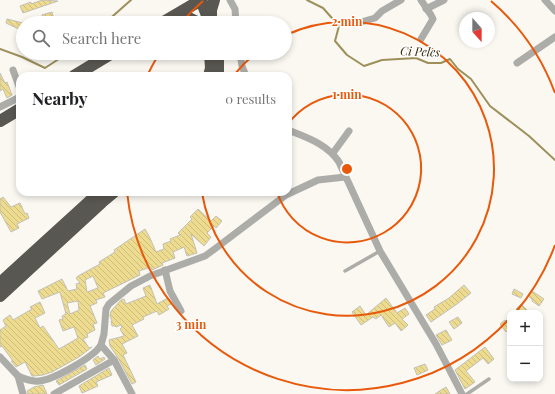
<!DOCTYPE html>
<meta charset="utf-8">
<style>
body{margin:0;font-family:"Playfair Display",serif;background:#f6f6f6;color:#202124}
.controls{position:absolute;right:12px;bottom:12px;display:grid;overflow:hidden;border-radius:8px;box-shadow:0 2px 6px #0003}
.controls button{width:36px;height:36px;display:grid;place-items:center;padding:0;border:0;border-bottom:1px solid #e0e0e0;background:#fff;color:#202124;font:20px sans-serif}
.compass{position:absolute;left:459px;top:12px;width:36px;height:36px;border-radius:50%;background:#fff;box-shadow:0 2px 6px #0003;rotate:159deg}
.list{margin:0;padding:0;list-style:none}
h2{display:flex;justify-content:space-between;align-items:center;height:52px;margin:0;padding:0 16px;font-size:17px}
h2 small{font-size:13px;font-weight:400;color:#757577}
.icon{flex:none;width:22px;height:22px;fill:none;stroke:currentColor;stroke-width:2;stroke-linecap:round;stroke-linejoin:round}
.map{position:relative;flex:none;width:555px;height:394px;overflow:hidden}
.search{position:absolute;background:#fff;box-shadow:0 2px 6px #0003;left:16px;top:16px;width:276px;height:44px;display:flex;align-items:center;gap:10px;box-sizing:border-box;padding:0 14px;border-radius:22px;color:#757577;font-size:15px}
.panel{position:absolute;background:#fff;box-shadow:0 2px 6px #0003;left:16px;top:72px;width:276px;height:124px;border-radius:12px}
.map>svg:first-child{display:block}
</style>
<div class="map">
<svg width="555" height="394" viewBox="0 0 555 394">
<defs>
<pattern id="building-back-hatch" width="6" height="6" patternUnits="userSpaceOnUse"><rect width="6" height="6" fill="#eddb8f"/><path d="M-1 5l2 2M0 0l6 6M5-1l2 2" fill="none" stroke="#ccbd7c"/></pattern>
</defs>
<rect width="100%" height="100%" fill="#faf8f1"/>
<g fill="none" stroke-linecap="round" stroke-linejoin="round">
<g stroke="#9d905b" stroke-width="2">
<polyline points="307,0 323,8 339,26 335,41 347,55 364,66 382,60 416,58 428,63 441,63 450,59 458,69 471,79 490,106 529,136 555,160"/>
<polyline points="105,23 131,0"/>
<polyline points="0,49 22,57 45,68 68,53"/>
</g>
</g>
<g fill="url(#building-back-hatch)" stroke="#c2c0b9" fill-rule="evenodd">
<polygon points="42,0 58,1 23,13 20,6 31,2 31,4"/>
<polygon points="52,12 55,23 44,23 42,15"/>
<polygon points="7,19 23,23 23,31 6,23"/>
<polygon points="0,73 5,83 7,82 12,95 7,98 3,89 0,91"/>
<polygon points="3,197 11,207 20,203 25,214 27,213 29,218 17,224 19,228 11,232 0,212 0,199"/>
<path d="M 198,209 L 211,221 L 216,216 L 222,221 L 216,228 L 214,226 L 207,233 L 211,237 L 204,246 L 191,234 L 197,253 L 187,256 L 184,247 L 173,252 L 175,258 L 162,263 L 163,265 L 152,270 L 151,267 L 139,271 L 140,275 L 103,293 L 105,297 L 96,300 L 97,303 L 90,306 L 97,323 L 93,324 L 95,330 L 87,334 L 88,337 L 83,339 L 89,348 L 92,347 L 79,357 L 52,372 L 43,375 L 34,376 L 32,376 L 25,362 L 16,367 L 11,361 L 13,361 L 2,346 L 0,347 L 0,330 L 6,326 L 3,320 L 10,315 L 13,320 L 32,309 L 30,307 L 40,302 L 45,313 L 35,318 L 40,328 L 43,326 L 59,349 L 78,338 L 74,327 L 63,331 L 59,320 L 63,319 L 62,316 L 66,314 L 60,292 L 42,299 L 38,291 L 62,279 L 68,291 L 77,289 L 76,284 L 80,283 L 76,278 L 78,276 L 100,264 L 99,262 L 115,252 L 114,250 L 145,229 L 150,238 L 156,252 L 164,249 L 163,244 L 171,241 L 170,239 L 180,235 L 178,233 L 192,219 L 190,217 ZM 93,276 L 98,288 L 87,292 L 85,280 ZM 78,301 L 79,310 L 70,314 L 67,303 Z"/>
<polygon points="150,285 157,304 168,298 171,304 167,306 169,309 159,315 157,311 143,317 144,319 132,325 138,336 122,344 127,353 123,355 136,382 132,384 118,358 110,346 109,340 124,336 120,329 122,327 121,325 116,327 115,326 112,326 111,321 112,321 110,316 111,311 121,300 124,299 126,304 146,296 143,288"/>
<polygon points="464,285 471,293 457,304 431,322 426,315 435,309 434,307 449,298"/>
<polygon points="514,289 523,294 521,298 512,294"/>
<polygon points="532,291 544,299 539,306 532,301 532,299 528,296"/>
<polygon points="386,298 397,313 405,308 409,314 402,319 408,325 401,331 395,323 389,327 381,315 376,319 373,317 361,325 352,312 360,306 366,315"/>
<polygon points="521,304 530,313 521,313 516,309"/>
<polygon points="458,317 462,323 454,329 449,322"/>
<polygon points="505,320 510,326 510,329 506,332 500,324"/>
<polygon points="446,330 452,340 442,345 436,335"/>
<polygon points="485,347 494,359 488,364 483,358 466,371 475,382 465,389 455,370"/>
<polygon points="98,356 100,359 104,357 105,359 96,365 93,360"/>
<polygon points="425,364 428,370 417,375 414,368"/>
<polygon points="85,365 87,369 59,385 56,381"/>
<polygon points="109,368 112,375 96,382 98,386 82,393 79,386"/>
<polygon points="43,385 47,394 28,394 27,391 34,387"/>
<polygon points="446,387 450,394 435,394 441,390"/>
</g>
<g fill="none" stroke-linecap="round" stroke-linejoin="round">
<g stroke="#acaca9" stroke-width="3.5">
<polyline points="345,271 380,251"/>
<polyline points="467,394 489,379"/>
</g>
<g stroke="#acaca9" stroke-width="7">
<polyline points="230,0 235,9 236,23"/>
<polyline points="545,0 555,11"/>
<polyline points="426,9 444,0"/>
<polyline points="354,24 375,18 382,11 401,0"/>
<polyline points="421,39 433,19 431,15 421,0"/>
<polyline points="240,53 242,66 246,76"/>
<polyline points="517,63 555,37"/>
<polyline points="13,70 20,89"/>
<polyline points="0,107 20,97"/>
<path d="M 288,130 C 308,138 327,144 339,162 L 380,251 L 436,344 L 462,394"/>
<polyline points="333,153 349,131"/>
<polyline points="165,270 170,291 181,311"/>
<polyline points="0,357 18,376 23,394"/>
<polyline points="114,360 132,394"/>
<path d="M 18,376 C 25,379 31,382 39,381 C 53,380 94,357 101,345"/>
<polyline points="54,394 114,360 101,345 104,334 106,309 109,304 131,286 150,276 205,256 216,248 286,195 318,180 345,177"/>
</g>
<g stroke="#585751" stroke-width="12">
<polyline points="201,0 210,23"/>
<polyline points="177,15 187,17 199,23"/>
<polyline points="211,21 211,10 214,0"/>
<polyline points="162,23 201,0"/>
<polyline points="74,76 112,53"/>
<polyline points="209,76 211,68 210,53"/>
<polyline points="218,76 218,54"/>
<polyline points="0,121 20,109"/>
<polyline points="0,283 100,192"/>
<polyline points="0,296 102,202 114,192"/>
</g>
</g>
<g fill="none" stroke="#e8590c" stroke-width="2">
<path d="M288 124A74 74 0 1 1 277 192"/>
<path d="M234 75A147 147 0 0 1 256 53M286 35A147 147 0 1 1 202 193"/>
<path d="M555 245A221 221 0 0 1 515 313M510 318A221 221 0 0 1 127 192M147 76A221 221 0 0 1 159 54M181 23A221 221 0 0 1 203 1M491 1A221 221 0 0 1 555 93"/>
</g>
<g text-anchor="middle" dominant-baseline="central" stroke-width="3" stroke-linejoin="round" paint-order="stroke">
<g font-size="12" font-style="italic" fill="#322a08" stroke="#fff">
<text transform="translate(420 51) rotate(2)">Ci Peles</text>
</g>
</g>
<circle cx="347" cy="169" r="6" fill="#e8590c" stroke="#fff" stroke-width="2"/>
<g font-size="12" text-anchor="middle" font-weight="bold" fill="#e8590c" stroke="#fff" stroke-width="3" stroke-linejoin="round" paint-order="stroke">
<text x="347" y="26">2 min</text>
<text x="347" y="99">1 min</text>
<text x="191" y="329">3 min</text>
</g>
</svg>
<div class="controls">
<button>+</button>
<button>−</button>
</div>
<svg class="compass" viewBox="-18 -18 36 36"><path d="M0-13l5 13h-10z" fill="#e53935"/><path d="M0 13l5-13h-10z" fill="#757577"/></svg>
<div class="search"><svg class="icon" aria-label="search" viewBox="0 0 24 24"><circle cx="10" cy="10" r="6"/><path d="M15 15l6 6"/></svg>Search here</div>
<section class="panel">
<h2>Nearby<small>0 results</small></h2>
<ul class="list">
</ul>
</section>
</div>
